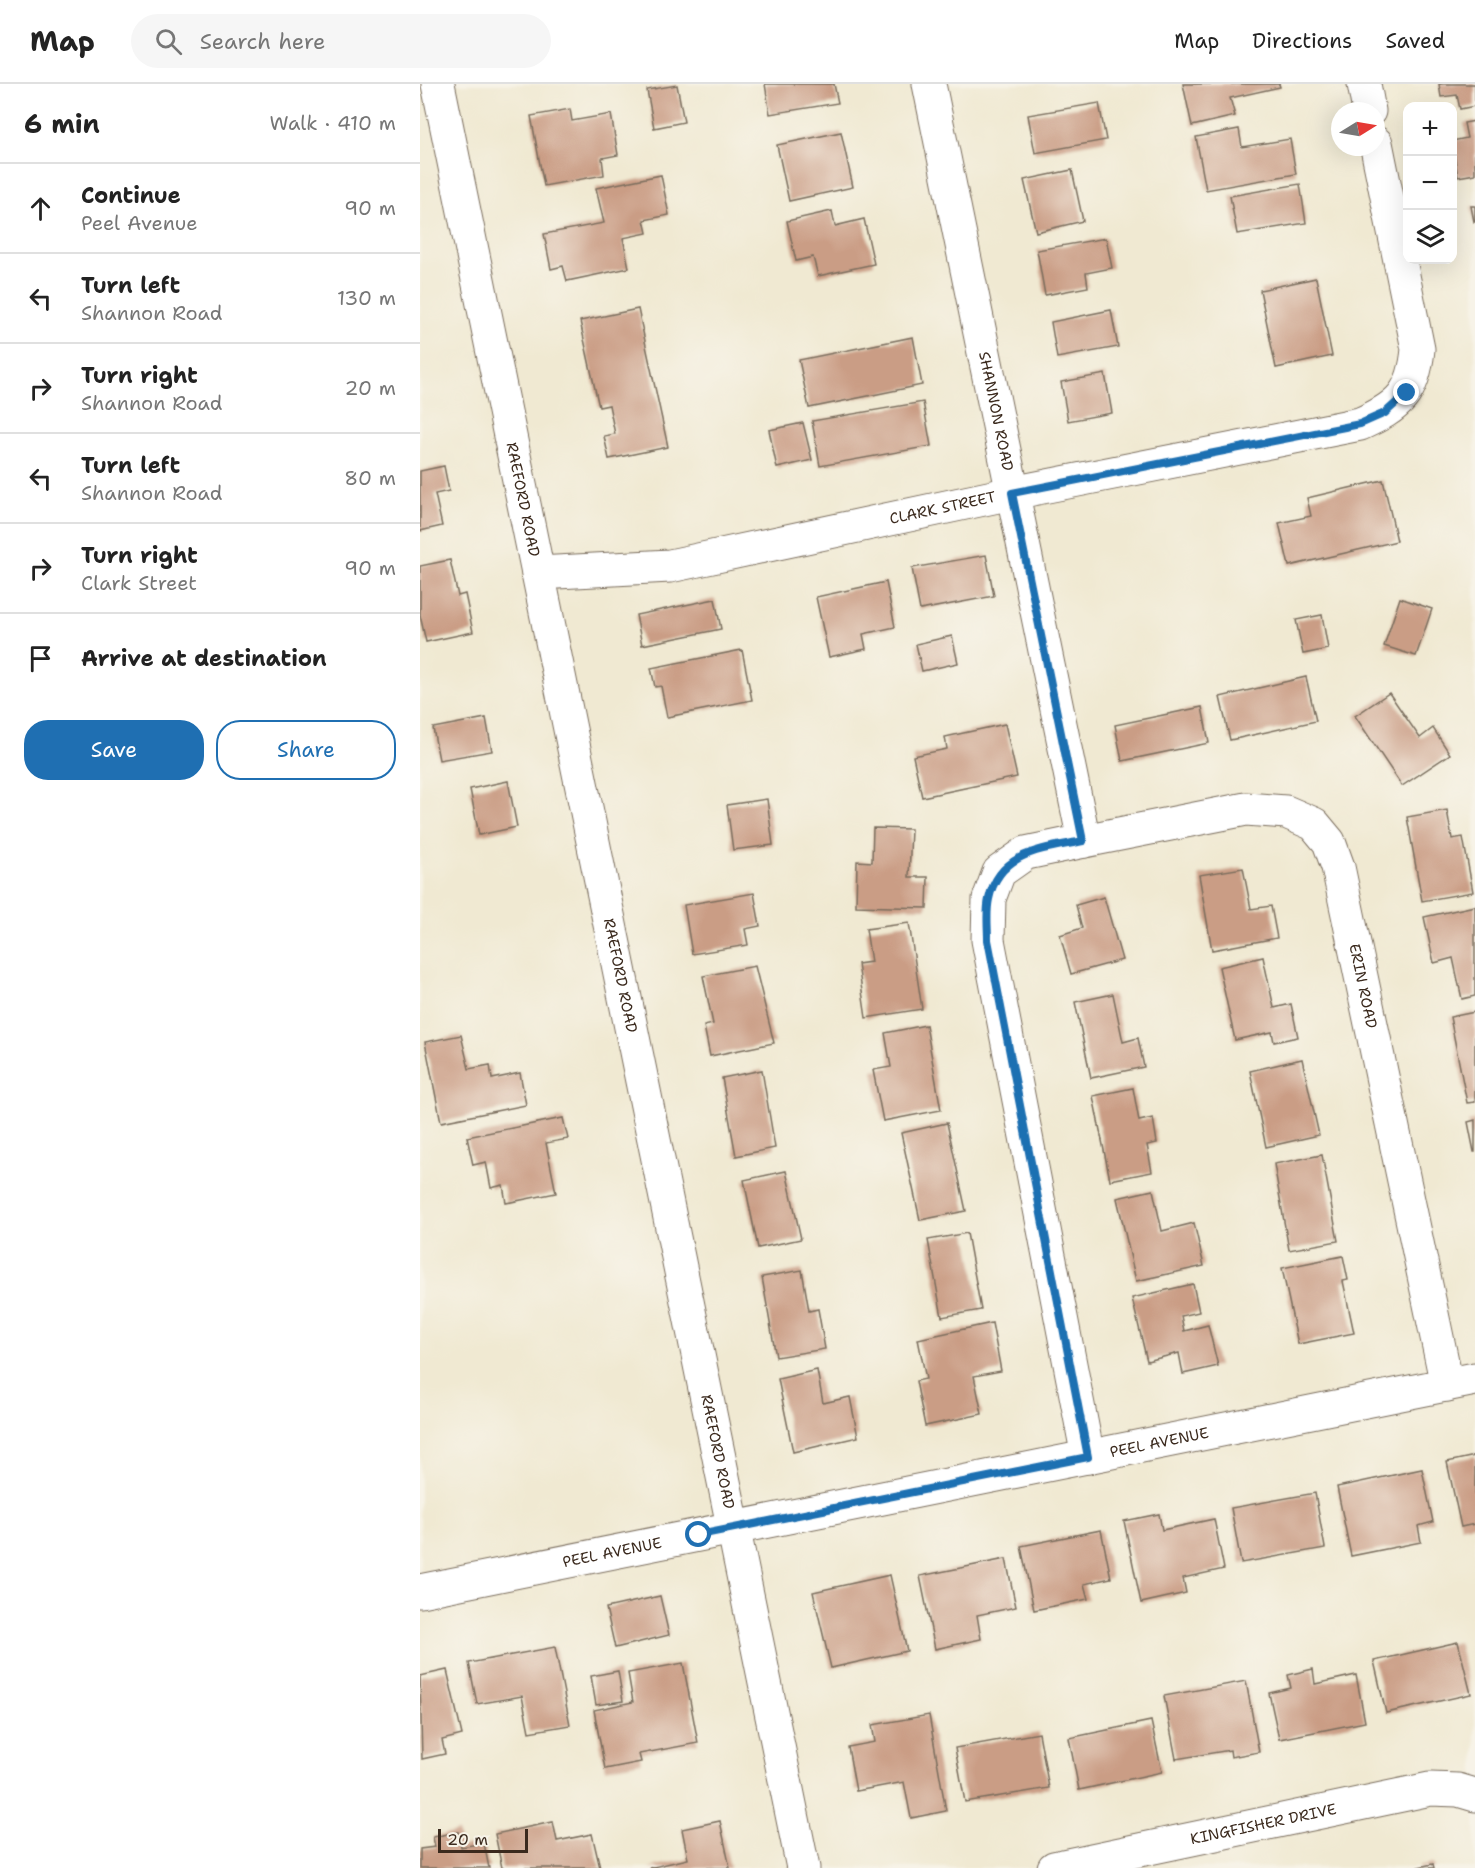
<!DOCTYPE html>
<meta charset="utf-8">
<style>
body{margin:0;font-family:"Shantell Sans",sans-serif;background:#f6f6f6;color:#222}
.controls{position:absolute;right:18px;top:18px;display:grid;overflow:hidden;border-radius:12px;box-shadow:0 6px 24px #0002}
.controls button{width:54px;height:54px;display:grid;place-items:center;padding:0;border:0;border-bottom:2px solid #e0e0e0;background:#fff;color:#222;font:30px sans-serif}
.compass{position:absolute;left:911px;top:18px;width:54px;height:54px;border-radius:50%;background:#fff;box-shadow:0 6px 24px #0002;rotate:79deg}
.scale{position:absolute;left:18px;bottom:15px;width:90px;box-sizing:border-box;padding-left:6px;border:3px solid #3b2a1e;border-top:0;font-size:16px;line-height:21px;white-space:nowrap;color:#3b2a1e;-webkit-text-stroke:4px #f7f3e8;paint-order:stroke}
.stop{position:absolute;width:18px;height:18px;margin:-14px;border:4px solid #1f6fb2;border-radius:50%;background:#fff}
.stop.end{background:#1f6fb2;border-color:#fff;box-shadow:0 2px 6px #0008}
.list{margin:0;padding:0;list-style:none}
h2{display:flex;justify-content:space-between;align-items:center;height:78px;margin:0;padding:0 24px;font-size:26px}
h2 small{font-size:20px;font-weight:400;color:#767676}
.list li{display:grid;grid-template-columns:39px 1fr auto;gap:18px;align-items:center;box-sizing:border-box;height:90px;padding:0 24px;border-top:2px solid #e0e0e0}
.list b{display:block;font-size:22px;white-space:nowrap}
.list p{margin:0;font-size:20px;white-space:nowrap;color:#767676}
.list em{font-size:20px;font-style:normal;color:#767676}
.actions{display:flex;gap:12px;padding:18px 24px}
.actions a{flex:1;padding:14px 0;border:2px solid #1f6fb2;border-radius:24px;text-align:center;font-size:21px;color:#1f6fb2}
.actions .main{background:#1f6fb2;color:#fff}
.icon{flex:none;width:33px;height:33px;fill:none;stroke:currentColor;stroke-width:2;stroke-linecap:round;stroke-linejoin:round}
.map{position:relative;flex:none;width:1055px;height:1784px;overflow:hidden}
header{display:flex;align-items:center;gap:36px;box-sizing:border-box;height:84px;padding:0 30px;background:#fff;border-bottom:2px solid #e0e0e0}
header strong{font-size:28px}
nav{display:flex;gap:33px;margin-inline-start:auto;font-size:21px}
.search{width:420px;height:54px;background:#f6f6f6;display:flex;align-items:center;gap:15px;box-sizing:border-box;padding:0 21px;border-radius:33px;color:#767676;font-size:22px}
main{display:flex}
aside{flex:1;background:#fff}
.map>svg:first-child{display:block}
</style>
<header>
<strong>Map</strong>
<div class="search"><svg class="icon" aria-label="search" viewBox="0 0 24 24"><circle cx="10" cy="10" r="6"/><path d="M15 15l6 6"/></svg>Search here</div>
<nav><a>Map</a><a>Directions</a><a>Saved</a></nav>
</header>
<main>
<aside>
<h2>6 min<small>Walk · 410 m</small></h2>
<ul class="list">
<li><svg class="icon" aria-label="ahead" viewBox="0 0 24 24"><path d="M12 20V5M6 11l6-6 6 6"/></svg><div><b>Continue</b><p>Peel Avenue</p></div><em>90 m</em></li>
<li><svg class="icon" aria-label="left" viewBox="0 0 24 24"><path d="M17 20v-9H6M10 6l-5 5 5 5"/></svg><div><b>Turn left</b><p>Shannon Road</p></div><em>130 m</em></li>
<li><svg class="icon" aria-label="right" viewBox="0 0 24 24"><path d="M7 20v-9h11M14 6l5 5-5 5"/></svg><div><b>Turn right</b><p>Shannon Road</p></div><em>20 m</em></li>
<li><svg class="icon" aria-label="left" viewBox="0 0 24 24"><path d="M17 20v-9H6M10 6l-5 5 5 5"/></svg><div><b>Turn left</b><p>Shannon Road</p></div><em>80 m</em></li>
<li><svg class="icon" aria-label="right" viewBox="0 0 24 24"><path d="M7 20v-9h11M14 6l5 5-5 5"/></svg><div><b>Turn right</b><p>Clark Street</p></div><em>90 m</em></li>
<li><svg class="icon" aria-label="arrive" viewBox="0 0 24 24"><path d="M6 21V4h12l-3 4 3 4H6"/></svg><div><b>Arrive at destination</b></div></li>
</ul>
<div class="actions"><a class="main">Save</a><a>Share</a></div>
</aside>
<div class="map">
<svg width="1055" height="1784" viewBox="0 0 1055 1784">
<rect width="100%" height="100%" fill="#f7f3e8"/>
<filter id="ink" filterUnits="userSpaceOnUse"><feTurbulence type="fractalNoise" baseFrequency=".0167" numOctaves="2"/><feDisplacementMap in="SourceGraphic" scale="12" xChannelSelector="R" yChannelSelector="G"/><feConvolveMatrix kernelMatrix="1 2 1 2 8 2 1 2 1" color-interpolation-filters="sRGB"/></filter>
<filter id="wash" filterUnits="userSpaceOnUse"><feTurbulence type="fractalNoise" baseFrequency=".008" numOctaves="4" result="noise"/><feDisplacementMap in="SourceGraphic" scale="24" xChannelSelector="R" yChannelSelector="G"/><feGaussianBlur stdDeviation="1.35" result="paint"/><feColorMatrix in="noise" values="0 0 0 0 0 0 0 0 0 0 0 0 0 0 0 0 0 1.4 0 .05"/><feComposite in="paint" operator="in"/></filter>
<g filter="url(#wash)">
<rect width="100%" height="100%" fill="#f0e9d2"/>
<g id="blocks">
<g fill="#ca9d85">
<polygon points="345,0 414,0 418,19 350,30"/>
<polygon points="763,0 859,0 860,3 810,14 815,32 772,42"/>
<polygon points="1019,0 1055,0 1055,22 1040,25 1037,11 1021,13"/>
<polygon points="257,1 264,38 234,44 227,6"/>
<polygon points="679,19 686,56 615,69 608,31"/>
<polygon points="150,25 152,37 191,30 198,71 182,74 184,91 124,102 111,32"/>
<polygon points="1055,37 1055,90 1038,93 1032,57 1047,54 1044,39"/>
<polygon points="819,45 822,63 870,55 876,90 786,106 776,53"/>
<polygon points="421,48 433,103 369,117 357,61"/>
<polygon points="652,86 663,137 616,148 604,96"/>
<polygon points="241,91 249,131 224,136 227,149 203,154 209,184 147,197 143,182 131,185 124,150 184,139 176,104"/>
<polygon points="880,100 886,139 817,150 810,112"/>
<polygon points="1051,122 1055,122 1055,138 1054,138"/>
<polygon points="412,127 415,142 444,135 454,180 398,192 393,173 376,177 367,137"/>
<polygon points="686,154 692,184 666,189 668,203 625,211 617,166"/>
<polygon points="896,194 912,272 856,284 840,206"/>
<polygon points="218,225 248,363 189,375 184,352 195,350 189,321 179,323 160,237"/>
<polygon points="691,226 698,263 637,274 631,238"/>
<polygon points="493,253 502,301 389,324 379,276"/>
<polygon points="685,290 692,329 648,337 641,298"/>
<polygon points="503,318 511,362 400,382 392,337"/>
<polygon points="383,339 392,376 357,384 349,346"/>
<polygon points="24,382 29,407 15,410 22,442 0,447 0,387"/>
<polygon points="963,396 977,457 869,482 859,439 891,432 887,414"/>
<polygon points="566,471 574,512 500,526 492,484"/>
<polygon points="30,476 38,512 45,510 53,548 6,558 0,531 0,482"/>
<polygon points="466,498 475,543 443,550 446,565 409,573 396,513"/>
<polygon points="980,514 1012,525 996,572 964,562"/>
<polygon points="295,515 301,545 222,561 216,531"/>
<polygon points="902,531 908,565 883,570 876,536"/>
<polygon points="532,552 538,579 502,587 496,560"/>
<polygon points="322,566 332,616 247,633 241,602 235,603 231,584"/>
<polygon points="886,593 896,637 810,656 800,613"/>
<polygon points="969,609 1000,654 1013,644 1030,670 982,702 935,632"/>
<polygon points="782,623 789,659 702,677 695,641"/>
<polygon points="66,634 72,667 19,676 13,644"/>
<polygon points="585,640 597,693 502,713 493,672 527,665 525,653"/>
<polygon points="88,697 97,743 59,751 50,705"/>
<polygon points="347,715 353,761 313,766 307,721"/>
<polygon points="1027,726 1032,755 1043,753 1053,808 1002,817 987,733"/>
<polygon points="453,744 491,745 489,793 508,793 507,824 436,822 437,777 452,778"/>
<polygon points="823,784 831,825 851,822 857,854 792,866 779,791"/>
<polygon points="334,809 340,842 325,845 328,861 272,870 264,821"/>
<polygon points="684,813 702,876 651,890 640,851 662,844 656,821"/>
<polygon points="1055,822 1055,912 1042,915 1033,874 1014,879 1004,833"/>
<polygon points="489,839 502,925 446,934 438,880 451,878 446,845"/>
<polygon points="843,873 854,924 871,920 878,953 854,958 852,948 815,956 799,883"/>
<polygon points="335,882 354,959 290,972 284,942 293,940 283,892"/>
<polygon points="693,910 703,958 718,954 724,983 671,994 655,918"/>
<polygon points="1055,928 1055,1018 1047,1019 1030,933"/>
<polygon points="506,941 521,1026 463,1037 453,986 471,983 465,949"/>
<polygon points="41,951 49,985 70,981 72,995 100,989 106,1021 21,1038 5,958"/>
<polygon points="882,975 899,1051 846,1063 830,987"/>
<polygon points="342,986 355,1064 316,1072 302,994"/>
<polygon points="713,1004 719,1037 733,1034 737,1059 727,1061 732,1088 690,1096 673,1012"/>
<polygon points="143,1034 148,1055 126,1059 136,1109 86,1119 83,1101 71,1104 66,1078 53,1081 47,1053"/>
<polygon points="1055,1036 1055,1068 1054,1068 1048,1038"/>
<polygon points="527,1039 546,1127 500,1136 481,1049"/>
<polygon points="902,1071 918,1157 869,1166 854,1080"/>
<polygon points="366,1087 381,1155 338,1164 324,1096"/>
<polygon points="733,1106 742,1147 774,1139 784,1182 716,1197 697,1114"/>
<polygon points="547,1149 561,1226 522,1233 508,1156"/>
<polygon points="923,1172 928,1196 923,1197 934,1249 878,1260 862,1184"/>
<polygon points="382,1186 389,1227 398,1225 405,1265 356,1273 342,1193"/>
<polygon points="773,1200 779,1228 761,1232 764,1247 788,1241 798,1282 763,1290 759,1269 727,1277 712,1214"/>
<polygon points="572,1239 581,1287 554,1292 562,1330 505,1342 496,1297 506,1295 498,1255"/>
<polygon points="397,1286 403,1319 430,1313 438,1353 373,1368 358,1295"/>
<polygon points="1055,1372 1055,1440 1041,1443 1027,1378"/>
<polygon points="1002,1385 1013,1438 998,1442 1001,1458 931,1472 917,1403"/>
<polygon points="895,1409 905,1464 821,1479 811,1424"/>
<polygon points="739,1430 742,1446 794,1435 804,1485 763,1494 766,1509 721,1519 704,1437"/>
<polygon points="681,1446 691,1494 664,1500 668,1515 614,1526 601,1462"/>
<polygon points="586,1475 596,1523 557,1531 561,1555 515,1565 500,1492"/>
<polygon points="470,1491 487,1567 411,1584 393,1508"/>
<polygon points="240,1512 249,1551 195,1564 186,1524"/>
<polygon points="1038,1558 1051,1610 966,1629 954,1577"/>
<polygon points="135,1563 150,1641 109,1648 102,1612 57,1620 49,1579"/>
<polygon points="263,1579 278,1659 219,1670 221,1678 185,1685 174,1626 213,1618 208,1589"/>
<polygon points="893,1585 895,1600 936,1591 945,1638 859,1655 849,1609 871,1604 868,1591"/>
<polygon points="27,1586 42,1651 22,1656 25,1670 2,1675 0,1592"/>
<polygon points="198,1587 203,1617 176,1621 171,1592"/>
<polygon points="826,1597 839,1668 811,1673 810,1666 756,1675 744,1612"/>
<polygon points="509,1631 526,1727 491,1734 484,1698 436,1707 428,1663 455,1658 452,1641"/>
<polygon points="731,1637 742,1688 659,1706 649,1654"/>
<polygon points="619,1649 629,1704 545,1718 535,1664"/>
<polygon points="300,1737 310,1784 229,1784 268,1775 262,1745"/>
<polygon points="133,1738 137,1757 172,1750 180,1784 82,1784 75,1750"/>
<polygon points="38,1748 41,1763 64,1759 69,1784 0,1784 0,1765 15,1763 13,1753"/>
<polygon points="1013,1780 1014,1784 998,1784 998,1783"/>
</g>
</g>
</g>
<g filter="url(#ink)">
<use href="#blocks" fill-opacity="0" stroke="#7a6d5d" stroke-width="1.5"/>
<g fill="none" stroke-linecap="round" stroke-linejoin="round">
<defs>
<g id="minor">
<path id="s1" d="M 18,0 L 383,1784"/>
<path id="s2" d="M 509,0 L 664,757"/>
<polyline points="944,0 949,27"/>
<path id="s3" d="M 118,489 L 250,482 L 592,409 L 940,340 C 979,323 994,309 998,265 L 956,59"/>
<path id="s4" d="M 668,1373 L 568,856 L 569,815 L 579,788 L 606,769 L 664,757 L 826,725 L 866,728 L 894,740 L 909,758 L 918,783 L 1027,1301"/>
<path id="s5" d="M 0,1507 L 1055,1295"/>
<path id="s6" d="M 634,1784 L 1010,1705 L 1038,1706 L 1055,1711"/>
</g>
</defs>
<use href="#minor" stroke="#7a6d5d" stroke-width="35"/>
<use href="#minor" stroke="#fff" stroke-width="33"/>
</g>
</g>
<g fill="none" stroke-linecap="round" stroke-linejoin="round" filter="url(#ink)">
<path stroke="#1f6fb2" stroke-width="8" d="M 279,1451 L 668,1373 L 568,856 C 568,843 566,828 569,815 C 579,767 624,765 663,757 L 592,409 L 940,340 L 965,329 L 987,309"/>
</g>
<g text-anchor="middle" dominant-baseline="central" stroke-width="6" stroke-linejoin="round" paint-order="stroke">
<g font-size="15" fill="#3b2a1e" stroke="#f7f3e8">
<text stroke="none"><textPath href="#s2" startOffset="334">SHANNON ROAD</textPath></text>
<text stroke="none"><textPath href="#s1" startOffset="424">RAEFORD ROAD</textPath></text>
<text stroke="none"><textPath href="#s3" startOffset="411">CLARK STREET</textPath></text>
<text stroke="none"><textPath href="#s1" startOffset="910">RAEFORD ROAD</textPath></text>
<text stroke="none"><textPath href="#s4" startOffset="1096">ERIN ROAD</textPath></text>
<text stroke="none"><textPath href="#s5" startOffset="754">PEEL AVENUE</textPath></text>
<text stroke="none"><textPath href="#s1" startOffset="1396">RAEFORD ROAD</textPath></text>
<text stroke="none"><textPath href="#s5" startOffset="196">PEEL AVENUE</textPath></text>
<text stroke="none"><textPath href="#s6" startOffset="214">KINGFISHER DRIVE</textPath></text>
</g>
</g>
</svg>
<div class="controls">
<button>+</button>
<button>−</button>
<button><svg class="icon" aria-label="layers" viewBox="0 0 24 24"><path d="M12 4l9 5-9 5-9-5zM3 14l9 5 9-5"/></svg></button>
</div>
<svg class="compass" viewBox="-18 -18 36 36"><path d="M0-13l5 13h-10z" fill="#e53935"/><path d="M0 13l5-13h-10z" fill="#767676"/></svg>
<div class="scale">20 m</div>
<div class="stop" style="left:279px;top:1451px"></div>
<div class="stop end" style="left:987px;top:309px"></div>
</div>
</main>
